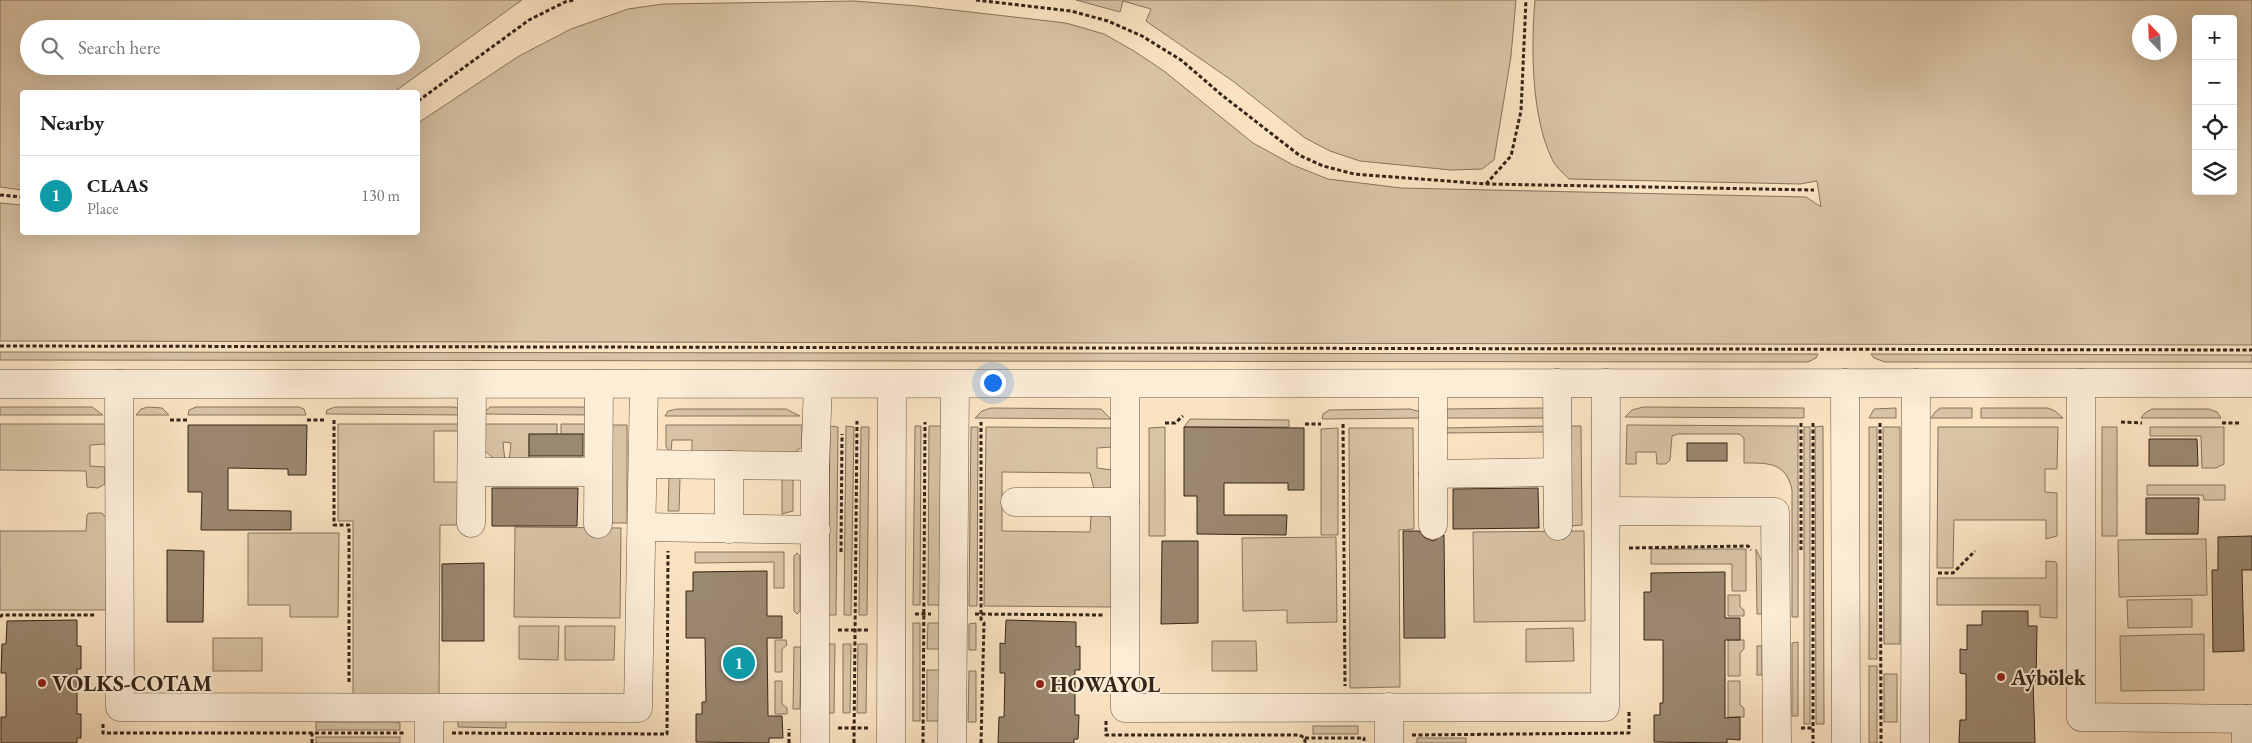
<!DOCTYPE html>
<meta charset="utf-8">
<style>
body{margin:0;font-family:"EB Garamond",serif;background:#f2f2f2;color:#202124}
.controls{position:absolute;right:15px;top:15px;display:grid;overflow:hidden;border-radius:5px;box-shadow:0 5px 20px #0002}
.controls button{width:45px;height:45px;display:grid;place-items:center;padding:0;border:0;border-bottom:1px solid #e0e0e0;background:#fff;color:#202124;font:25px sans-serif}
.compass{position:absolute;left:2132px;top:15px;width:45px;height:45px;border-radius:50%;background:#fff;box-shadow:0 5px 20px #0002;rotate:337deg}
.you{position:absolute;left:992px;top:382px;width:18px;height:18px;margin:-12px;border:4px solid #fff;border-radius:50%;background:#1a73e8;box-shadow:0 0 0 8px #1a73e833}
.badge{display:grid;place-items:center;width:32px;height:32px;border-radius:50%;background:#0b8043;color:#fff;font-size:16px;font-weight:700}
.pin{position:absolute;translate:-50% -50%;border:2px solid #fff;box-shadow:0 1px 5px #0006}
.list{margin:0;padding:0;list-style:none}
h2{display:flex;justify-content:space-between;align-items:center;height:65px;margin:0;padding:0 20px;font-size:21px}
h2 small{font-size:16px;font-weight:400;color:#757577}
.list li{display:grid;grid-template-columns:32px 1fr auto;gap:15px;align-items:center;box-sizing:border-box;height:80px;padding:0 20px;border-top:1px solid #e0e0e0}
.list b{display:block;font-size:19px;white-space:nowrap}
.list p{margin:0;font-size:16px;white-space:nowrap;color:#757577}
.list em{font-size:16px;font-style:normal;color:#757577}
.icon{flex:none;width:28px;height:28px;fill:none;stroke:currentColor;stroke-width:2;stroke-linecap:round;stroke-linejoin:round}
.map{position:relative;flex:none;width:2252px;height:743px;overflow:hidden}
.search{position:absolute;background:#fff;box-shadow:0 5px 20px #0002;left:20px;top:20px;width:400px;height:55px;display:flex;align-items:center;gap:12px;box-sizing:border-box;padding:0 18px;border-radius:28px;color:#757577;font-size:19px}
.panel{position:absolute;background:#fff;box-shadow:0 5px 20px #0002;left:20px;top:90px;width:400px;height:145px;border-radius:5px}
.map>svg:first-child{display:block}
</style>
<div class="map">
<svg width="2252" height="743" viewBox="0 0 2252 743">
<rect width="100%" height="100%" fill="#fbe3c2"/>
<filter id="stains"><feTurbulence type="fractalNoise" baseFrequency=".004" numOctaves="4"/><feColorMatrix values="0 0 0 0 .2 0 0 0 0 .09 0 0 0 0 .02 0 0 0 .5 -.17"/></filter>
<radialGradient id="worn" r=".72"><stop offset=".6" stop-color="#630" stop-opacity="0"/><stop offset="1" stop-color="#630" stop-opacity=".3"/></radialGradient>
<g fill="#d9c3a5" stroke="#86745e" fill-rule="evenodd">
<path d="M 0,0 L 522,0 L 394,92 L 22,92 L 22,190 L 0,187 ZM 29,29 L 411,29 L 411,66 L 29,66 Z"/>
<polygon points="1076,0 1516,0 1511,56 1494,160 1482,169 1451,170 1360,161 1330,151 1305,138 1234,82 1146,21 1151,9 1123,1 1120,12"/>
<path d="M 1535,0 L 2252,0 L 2252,345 L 0,341 L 0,203 L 22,205 L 22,232 L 418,232 L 418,123 L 519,56 L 571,29 L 628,9 L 663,4 L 854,1 L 918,6 L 1066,23 L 1104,34 L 1134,51 L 1164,71 L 1253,143 L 1293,165 L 1328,179 L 1401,188 L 1806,197 L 1821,207 L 1817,181 L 1800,184 L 1569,179 C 1563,173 1555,166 1552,159 C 1531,116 1531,46 1535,0 ZM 2196,19 L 2233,19 L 2233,191 L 2196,191 ZM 2140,22 L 2170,22 L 2170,52 L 2140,52 Z"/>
<polygon points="0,352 1818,354 1816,358 1808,362 0,360"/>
<polygon points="1871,354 2252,355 2252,362 1885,362 1874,358"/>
<polygon points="0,407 92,407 103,415 0,415"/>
<polygon points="148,407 162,408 169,415 136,415 141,409"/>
<polygon points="196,407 299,407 304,409 306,415 188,415 189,410"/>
<polygon points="335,407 454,407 461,409 464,415 326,414 327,410"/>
<polygon points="490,407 583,407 587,409 590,415 482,414"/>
<polygon points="1643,407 1804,408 1804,418 1625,417 1632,410"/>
<polygon points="991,408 1101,409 1111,419 975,418 982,411"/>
<polygon points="1544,408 1548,418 1441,418 1444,409"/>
<polygon points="1896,408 1896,418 1869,418 1874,409"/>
<polygon points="1940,408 1972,408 1972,418 1931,418 1935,412"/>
<polygon points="1981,408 2048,408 2055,411 2063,418 1981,418"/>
<polygon points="677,409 786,409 800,416 665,416 668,411"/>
<polygon points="1410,409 1421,412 1423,418 1322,419 1323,414 1329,410"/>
<polygon points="2152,409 2209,409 2217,412 2221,418 2141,418 2145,413"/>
<polygon points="1190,419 1289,420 1289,427 1184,427"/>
<polygon points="0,424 107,424 107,441 105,444 90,445 90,466 105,467 105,484 98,488 87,487 86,471 0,470"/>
<polygon points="338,424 463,424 463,431 434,431 434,482 463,482 462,525 440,525 439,695 353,695 353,521 338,521"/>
<polygon points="482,424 557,424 557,434 529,435 529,462 509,462 511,443 503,442 505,462 494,459 484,450"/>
<polygon points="561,424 590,424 590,434 561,435"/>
<polygon points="611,425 627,425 627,523 610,523"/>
<polygon points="666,425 802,425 802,447 795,452 692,452 692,440 672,440 671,451 669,451 666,447"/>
<path d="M 1627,425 L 1798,426 L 1798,617 L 1792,617 L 1792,490 C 1786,462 1768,463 1744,463 L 1744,438 L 1739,434 L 1678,434 L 1672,436 L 1670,460 L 1666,464 L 1657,464 L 1656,452 L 1636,452 L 1636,464 L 1626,464 Z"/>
<polygon points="830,426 838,427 836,615 828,615"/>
<polygon points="846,426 854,427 851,615 844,615"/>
<polygon points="915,426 921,426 920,605 913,605"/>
<polygon points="929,426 944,426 943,605 928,605"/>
<polygon points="1548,426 1549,432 1442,433 1443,428"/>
<polygon points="1569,426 1581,426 1582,525 1570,526"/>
<polygon points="1823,426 1824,724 1816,724 1815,427"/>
<polygon points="861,427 869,427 867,615 859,615"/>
<polygon points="971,427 978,427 977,606 969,606"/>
<polygon points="986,427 1113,428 1112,447 1097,448 1097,468 1112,470 1112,485 1109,489 1094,489 1090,473 1002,472 1002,531 1090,532 1091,516 1105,513 1112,521 1112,607 984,606"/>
<polygon points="1165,427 1165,536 1149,536 1149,428"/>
<rect x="1804" y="427" width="6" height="297"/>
<rect x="1869" y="427" width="8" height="232"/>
<polygon points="1883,427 1900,427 1900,644 1884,644"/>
<polygon points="1938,427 2058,427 2057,469 2045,469 2045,492 2057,493 2057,536 2046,539 2046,520 1954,520 1953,568 1937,568"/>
<rect x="2102" y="427" width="15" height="109"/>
<polygon points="2150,427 2224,427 2224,464 2216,468 2202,468 2201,436 2150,436"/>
<polygon points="1338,428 1338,535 1321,535 1321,429"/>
<polygon points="1349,428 1413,428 1414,529 1399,530 1400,687 1350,688"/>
<polygon points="669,478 680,478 679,511 668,511"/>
<polygon points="782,478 793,479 793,511 782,514"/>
<polygon points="2147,485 2225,485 2225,500 2204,500 2203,495 2147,495"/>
<polygon points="89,513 102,513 106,518 106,610 0,610 0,531 86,531 87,515"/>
<polygon points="515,527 621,528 620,618 514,617"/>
<polygon points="1584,531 1585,621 1474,622 1473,532"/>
<polygon points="248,533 339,533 338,617 290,617 290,605 248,605"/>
<polygon points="1336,537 1337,622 1287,623 1287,610 1243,611 1242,538"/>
<polygon points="2206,539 2207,595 2119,597 2118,540"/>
<polygon points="1651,549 1746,549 1746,591 1732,591 1732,564 1651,564"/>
<polygon points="1756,549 1762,562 1762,614 1757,614"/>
<polygon points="695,552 784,552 784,588 774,588 774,562 695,563"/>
<polygon points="797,553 800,556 800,611 797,614 794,611 794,556"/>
<polygon points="2046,561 2056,562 2057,565 2057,618 2040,617 2040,605 1937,605 1937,578 2046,578"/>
<polygon points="1728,595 1740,595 1740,607 1744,610 1744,616 1728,616"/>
<polygon points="2192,599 2192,627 2128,628 2127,600"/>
<rect x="913" y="623" width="7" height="98"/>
<polygon points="928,623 942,623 942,649 927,649"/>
<polygon points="976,623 976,650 969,650 969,624"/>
<polygon points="519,626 559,626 558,660 519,659"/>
<polygon points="565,626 615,626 614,660 565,660"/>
<polygon points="1573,628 1574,661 1526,662 1526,629"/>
<polygon points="2204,634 2204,690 2121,691 2120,636"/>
<rect x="213" y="638" width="49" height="33"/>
<polygon points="775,640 786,640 787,645 782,649 782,672 775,672"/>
<polygon points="1728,640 1744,640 1744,649 1740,653 1740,676 1728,676"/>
<polygon points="1212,641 1256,641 1257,671 1212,671"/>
<polygon points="1798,642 1798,716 1792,716 1792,643"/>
<polygon points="828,644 835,644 834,713 827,713"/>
<polygon points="843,644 851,644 850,713 843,713"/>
<polygon points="858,644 867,644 866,713 857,713"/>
<rect x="1757" y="646" width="5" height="29"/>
<polygon points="794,647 801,647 800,709 793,709"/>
<rect x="1869" y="666" width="8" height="77"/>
<rect x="927" y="670" width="15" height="51"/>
<polygon points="969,671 976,671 976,722 968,722"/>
<rect x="1884" y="674" width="13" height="48"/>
<polygon points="775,681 782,681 782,704 787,708 787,714 775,714"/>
<polygon points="1728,681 1740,681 1740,705 1744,708 1744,717 1728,717"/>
<polygon points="458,721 506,721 506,728 458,727"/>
<polygon points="316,722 395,722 400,723 400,730 316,730"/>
<rect x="1313" y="726" width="45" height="8"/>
<rect x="316" y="737" width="84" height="6"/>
<rect x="1417" y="738" width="49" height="5"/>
</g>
<g fill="#9b8870" stroke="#342518">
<polygon points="188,425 307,425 306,475 288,475 288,469 228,468 228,510 291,511 291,530 201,530 202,492 188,492"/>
<polygon points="1184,427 1304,428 1304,490 1288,490 1288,483 1224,483 1224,515 1287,515 1286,535 1197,534 1197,496 1184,496"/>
<rect x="529" y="434" width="54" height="22"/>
<polygon points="2149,439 2197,439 2198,466 2149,466"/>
<rect x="1687" y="443" width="40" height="18"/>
<polygon points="492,488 578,488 577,526 492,526"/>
<polygon points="1538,488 1539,528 1453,529 1453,489"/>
<polygon points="2146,498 2199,498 2198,534 2146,534"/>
<polygon points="1403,531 1419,531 1425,538 1433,541 1444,535 1445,638 1404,638"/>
<polygon points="2252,536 2252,570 2242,570 2244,651 2213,652 2212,570 2218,570 2218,537"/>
<polygon points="1162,541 1198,541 1198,623 1161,624"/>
<polygon points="167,550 204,551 203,622 167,622"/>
<polygon points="484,563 484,641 442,641 442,564"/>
<polygon points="767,571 767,616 782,616 782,638 767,638 768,716 782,716 783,738 769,738 769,743 696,742 696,714 702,714 702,702 706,702 705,638 686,638 686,591 693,591 693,572"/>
<polygon points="1725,572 1725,618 1740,618 1740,640 1725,640 1725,718 1740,717 1740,740 1727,739 1727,743 1654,742 1654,715 1660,715 1660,703 1663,703 1663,640 1644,640 1644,592 1651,592 1651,573"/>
<polygon points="1982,611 2028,611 2028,626 2037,626 2036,681 2033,681 2035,743 1959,743 1960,720 1966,720 1966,674 1960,673 1960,649 1967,650 1967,625 1982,625"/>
<polygon points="77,620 77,646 81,646 81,669 77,669 77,714 81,714 81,738 77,738 77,743 1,743 1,717 6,717 6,673 1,673 2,644 6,644 7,621"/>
<polygon points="1006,620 1076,622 1076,647 1080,646 1080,670 1075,670 1075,715 1079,715 1078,739 1074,739 1074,743 998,743 999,717 1004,717 1005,673 1000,673 1000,643 1005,644"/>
</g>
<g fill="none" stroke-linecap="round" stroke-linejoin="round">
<defs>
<g id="minor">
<polyline points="1557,383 1558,526"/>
<polyline points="1845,383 1846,743"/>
<polyline points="2081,383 2081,717 2252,719"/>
<polyline points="0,384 2252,383"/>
<polyline points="119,384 120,707 638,708 644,384"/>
<polyline points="1125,384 1125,708 1605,707 1606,383"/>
<polyline points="1433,384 1433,525"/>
<polyline points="643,464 815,466"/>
<polyline points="472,472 598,472"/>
<polyline points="1433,474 1557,472"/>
<polyline points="1015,502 1125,502"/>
<polyline points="1606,511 1775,512 1777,743"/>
<polyline points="471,523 472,384"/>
<polyline points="598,524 599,384"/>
<polyline points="642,527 816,530"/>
<polyline points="729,529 729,465"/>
<polyline points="429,743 429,708"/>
<polyline points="815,743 815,466 818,384"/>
<polyline points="891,743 892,384"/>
<polyline points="952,743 955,384"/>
<polyline points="1389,743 1389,707"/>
<polyline points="1915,743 1916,383"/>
<polyline points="2246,743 2246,719"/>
</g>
</defs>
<use href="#minor" stroke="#665442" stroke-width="29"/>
<g stroke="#342518" stroke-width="3" stroke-dasharray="4 2.5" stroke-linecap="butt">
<polyline points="976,0 1071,11 1108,21 1142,36 1181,60 1223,96 1299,155 1323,166 1354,174 1486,184 1814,190"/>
<polyline points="418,101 529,20 565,2 575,0"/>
<polyline points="1486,184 1511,156 1521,111 1526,0"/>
<polyline points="0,195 22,197"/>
<polyline points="0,346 2252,350"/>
<polyline points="170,420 187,420"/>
<polyline points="307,420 324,420"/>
<polyline points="334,420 334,525 349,525 349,684"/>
<polyline points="2121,422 2142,423"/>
<polyline points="1165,423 1175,423 1183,416"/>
<polyline points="1801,423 1801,550"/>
<polyline points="1813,423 1813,743"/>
<polyline points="1880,423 1881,743"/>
<polyline points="2222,423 2240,423"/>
<polyline points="1305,424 1321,424"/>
<polyline points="1343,424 1345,686"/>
<polyline points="1629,548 1748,546 1751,550"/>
<polyline points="841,552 842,434"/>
<polyline points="1938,573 1953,573 1975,551"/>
<polyline points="915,614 931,614"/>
<polyline points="975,614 1104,615"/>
<polyline points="0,617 2,615 96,615"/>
<polyline points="838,630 869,630"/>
<polyline points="1106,721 1106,735 1299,735 1305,738 1305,743"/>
<polyline points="103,724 103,733 406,733"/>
<polyline points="838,728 869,728"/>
<polyline points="1801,728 1813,728"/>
<polyline points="452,733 667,734 668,551"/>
<polyline points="1412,735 1629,733 1629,712"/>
<polyline points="1305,738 1364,738 1364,741"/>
<polyline points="312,743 312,733"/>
<polyline points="789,743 789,729"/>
<polyline points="854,743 857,421"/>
<polyline points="923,743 925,422"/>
<polyline points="981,743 984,623 981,619 981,422"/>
</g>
<use href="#minor" stroke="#fcedd7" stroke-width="28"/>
</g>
<g fill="#8f2418" stroke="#fcedd7" stroke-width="2">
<circle cx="2001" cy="677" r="5"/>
<circle cx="42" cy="683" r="5"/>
<circle cx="1040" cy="684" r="5"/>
</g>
<g text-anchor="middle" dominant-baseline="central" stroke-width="4" stroke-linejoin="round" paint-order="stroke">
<g font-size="22" font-weight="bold" fill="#342518" stroke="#fcedd7" text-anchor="start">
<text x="2011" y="677">Aýbölek</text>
<text x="52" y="683">VOLKS-COTAM</text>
<text x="1050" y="684">HOWAYOL</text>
</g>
</g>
<rect width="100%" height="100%" filter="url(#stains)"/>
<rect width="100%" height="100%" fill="url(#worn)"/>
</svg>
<div class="controls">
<button>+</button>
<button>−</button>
<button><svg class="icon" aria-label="locate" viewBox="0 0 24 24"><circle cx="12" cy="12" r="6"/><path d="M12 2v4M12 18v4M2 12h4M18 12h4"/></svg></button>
<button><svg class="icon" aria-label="layers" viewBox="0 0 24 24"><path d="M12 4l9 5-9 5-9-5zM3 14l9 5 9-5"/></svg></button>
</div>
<svg class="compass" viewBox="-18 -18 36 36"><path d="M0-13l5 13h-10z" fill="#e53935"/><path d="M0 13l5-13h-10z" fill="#757577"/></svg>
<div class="you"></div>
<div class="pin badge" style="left:739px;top:663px;background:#0f9aa8">1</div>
<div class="search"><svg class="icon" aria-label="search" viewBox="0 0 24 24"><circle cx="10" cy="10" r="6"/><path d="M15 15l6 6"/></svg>Search here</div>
<section class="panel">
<h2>Nearby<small></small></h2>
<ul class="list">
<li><span class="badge" style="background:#0f9aa8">1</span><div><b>CLAAS</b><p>Place</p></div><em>130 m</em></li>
</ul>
</section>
</div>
